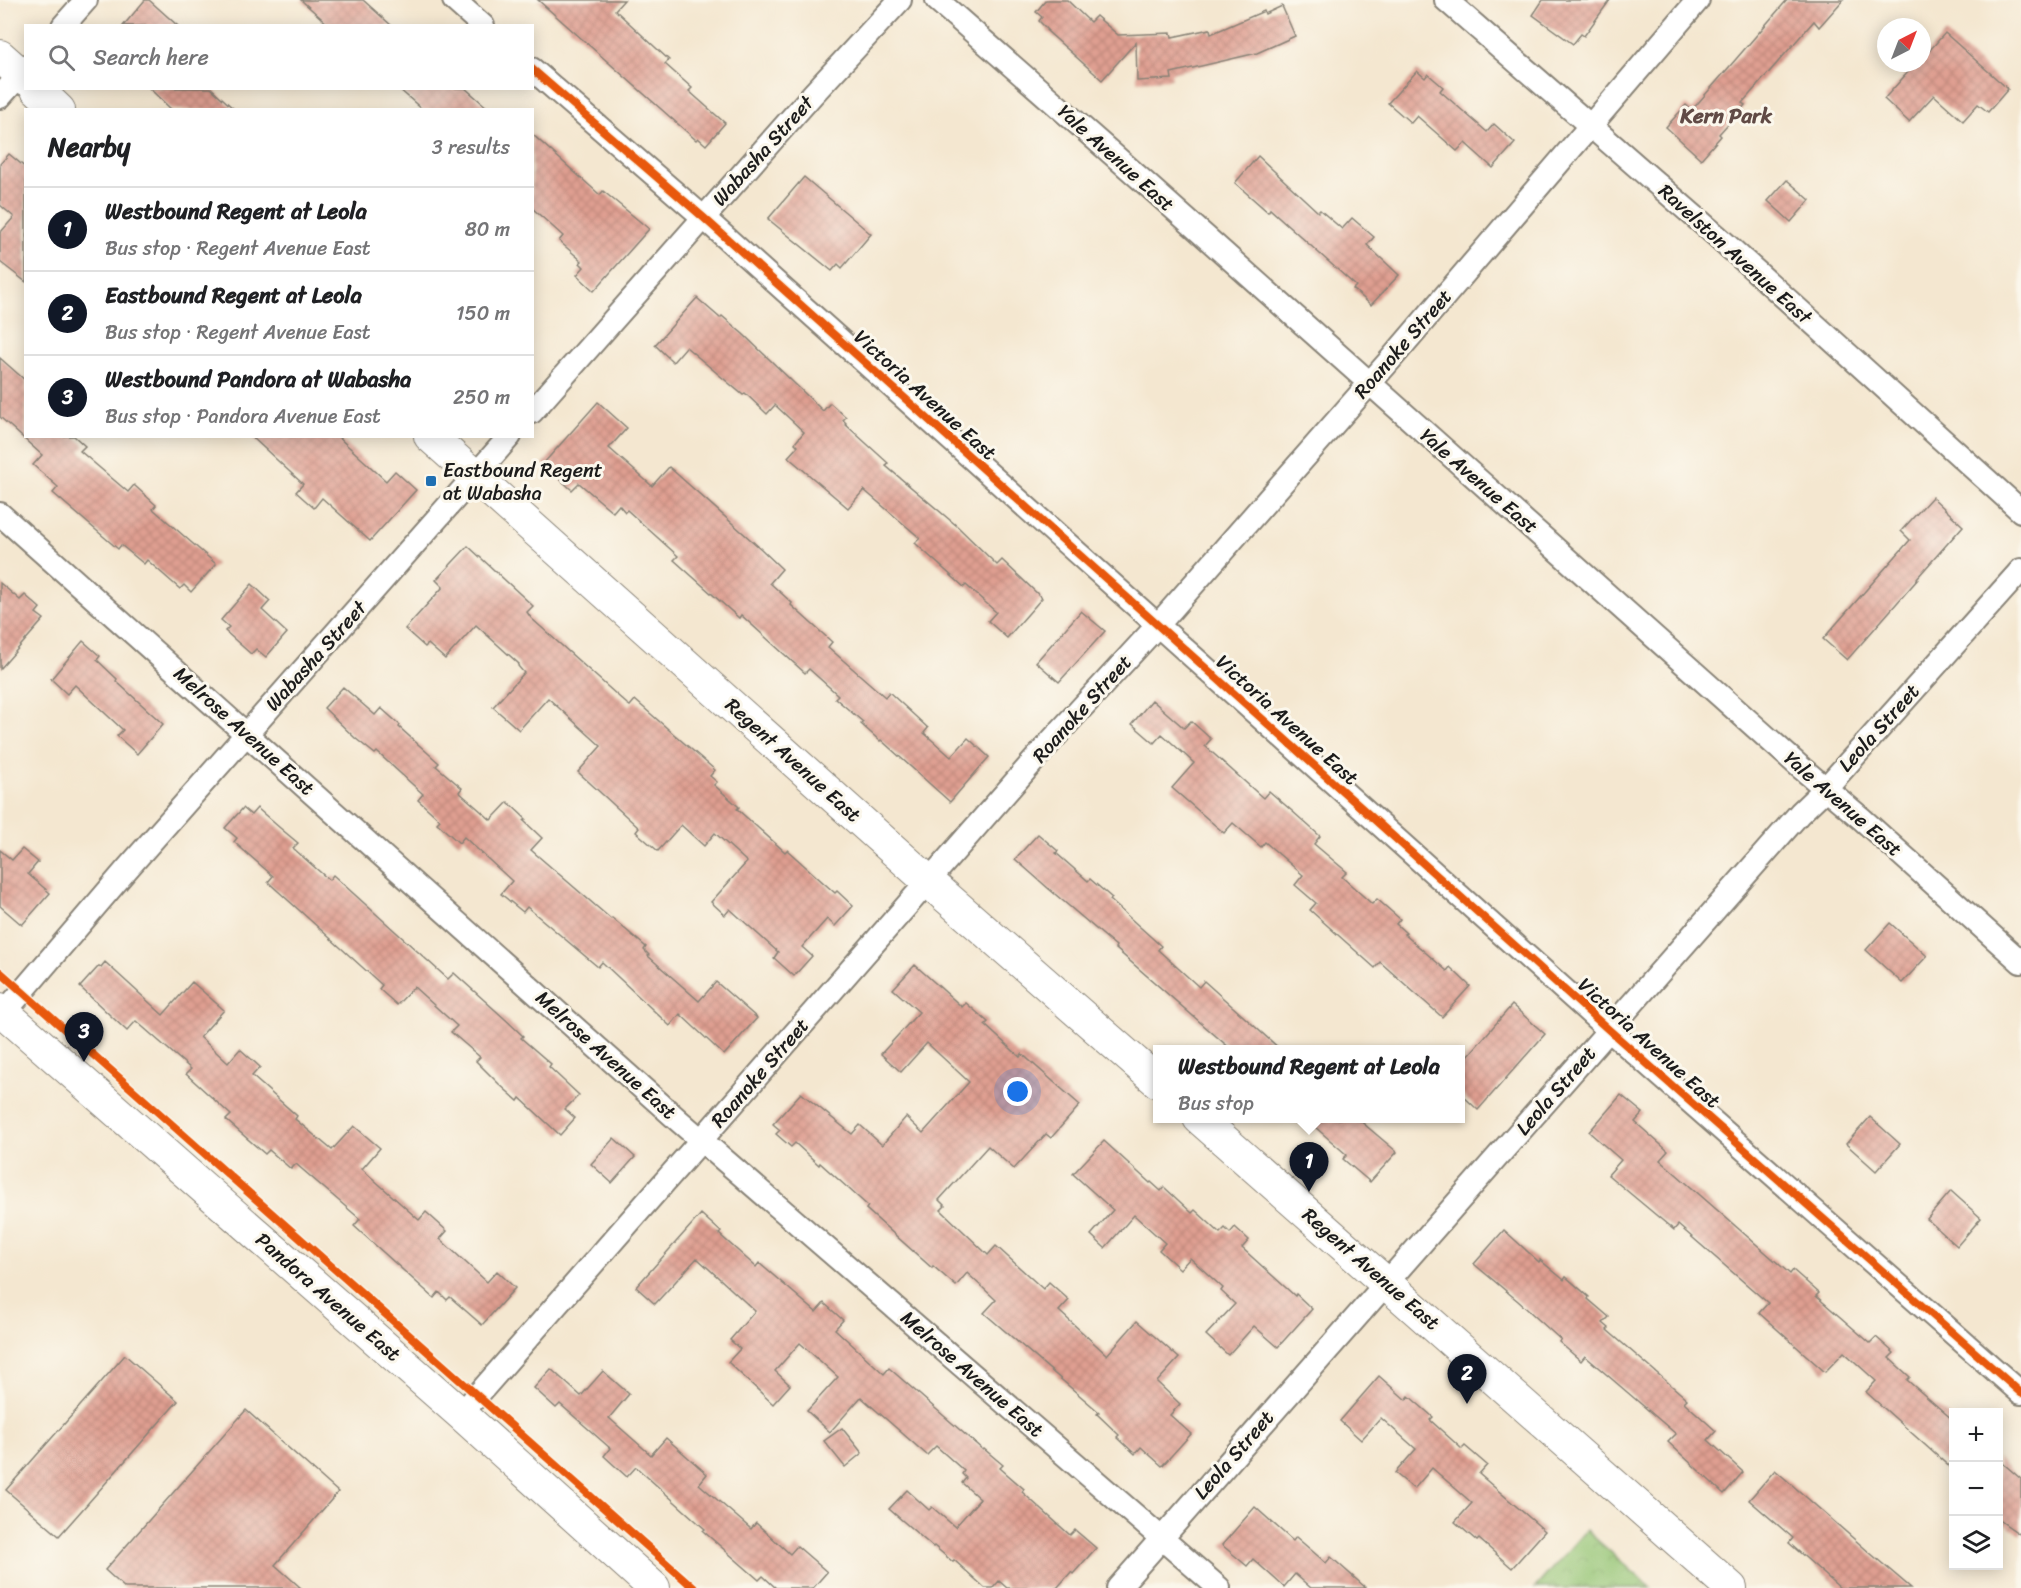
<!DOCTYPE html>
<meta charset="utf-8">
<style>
body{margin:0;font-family:Sriracha,sans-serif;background:#f2f2f2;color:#202124}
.controls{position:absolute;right:18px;bottom:18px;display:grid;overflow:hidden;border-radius:0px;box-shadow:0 3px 15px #0003}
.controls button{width:54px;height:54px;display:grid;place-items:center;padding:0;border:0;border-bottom:2px solid #e0e0e0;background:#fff;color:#202124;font:30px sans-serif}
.compass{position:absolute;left:1877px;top:18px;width:54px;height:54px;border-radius:50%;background:#fff;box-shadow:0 3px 15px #0003;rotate:42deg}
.you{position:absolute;left:1018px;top:1092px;width:21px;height:21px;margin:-15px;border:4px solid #fff;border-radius:50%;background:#1a73e8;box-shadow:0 0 0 9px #1a73e833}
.badge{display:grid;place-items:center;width:39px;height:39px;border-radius:50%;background:#111827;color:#fff;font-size:20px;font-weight:700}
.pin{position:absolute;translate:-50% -50px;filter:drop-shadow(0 2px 3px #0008)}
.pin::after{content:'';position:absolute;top:32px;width:21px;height:18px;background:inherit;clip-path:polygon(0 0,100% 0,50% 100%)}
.popup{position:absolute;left:1153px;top:1045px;width:312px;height:78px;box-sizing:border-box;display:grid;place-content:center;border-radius:0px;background:#fff;filter:drop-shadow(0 2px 4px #0005);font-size:20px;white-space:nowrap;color:#757577}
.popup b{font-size:22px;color:#202124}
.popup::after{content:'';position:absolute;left:50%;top:100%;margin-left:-12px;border:12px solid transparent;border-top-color:#fff}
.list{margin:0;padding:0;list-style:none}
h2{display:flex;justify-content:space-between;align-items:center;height:78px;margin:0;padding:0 24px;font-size:26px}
h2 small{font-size:20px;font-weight:400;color:#757577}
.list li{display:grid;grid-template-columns:39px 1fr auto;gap:18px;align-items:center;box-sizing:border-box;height:84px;padding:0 24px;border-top:2px solid #e0e0e0}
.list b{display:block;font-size:22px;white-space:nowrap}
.list p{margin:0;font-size:20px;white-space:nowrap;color:#757577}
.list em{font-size:20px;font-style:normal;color:#757577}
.icon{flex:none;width:33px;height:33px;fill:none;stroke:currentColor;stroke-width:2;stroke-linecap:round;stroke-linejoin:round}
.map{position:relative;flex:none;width:2021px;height:1588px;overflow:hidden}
.search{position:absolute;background:#fff;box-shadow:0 3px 15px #0003;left:24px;top:24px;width:510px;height:66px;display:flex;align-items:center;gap:15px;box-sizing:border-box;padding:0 21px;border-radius:0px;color:#757577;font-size:22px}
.panel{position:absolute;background:#fff;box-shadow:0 3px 15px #0003;left:24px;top:108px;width:510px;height:330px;border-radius:0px}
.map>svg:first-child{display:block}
</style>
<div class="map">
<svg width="2021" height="1588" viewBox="0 0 2021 1588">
<defs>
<pattern id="park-crowns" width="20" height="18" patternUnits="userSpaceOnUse" patternTransform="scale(1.5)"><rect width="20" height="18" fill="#95c574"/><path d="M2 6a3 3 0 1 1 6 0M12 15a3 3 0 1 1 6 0" fill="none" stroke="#80a964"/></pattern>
<pattern id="building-cross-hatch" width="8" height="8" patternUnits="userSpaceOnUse" patternTransform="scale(1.5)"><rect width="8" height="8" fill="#df9f91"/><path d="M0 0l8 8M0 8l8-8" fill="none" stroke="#bf887c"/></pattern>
</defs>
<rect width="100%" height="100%" fill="#fbf7ec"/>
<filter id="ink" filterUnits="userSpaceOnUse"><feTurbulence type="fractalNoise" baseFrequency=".0167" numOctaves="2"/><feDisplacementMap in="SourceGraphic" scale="12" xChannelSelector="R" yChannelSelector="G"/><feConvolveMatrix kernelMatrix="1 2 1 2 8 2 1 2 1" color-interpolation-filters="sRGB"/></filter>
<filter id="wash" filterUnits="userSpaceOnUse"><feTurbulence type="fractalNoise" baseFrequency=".008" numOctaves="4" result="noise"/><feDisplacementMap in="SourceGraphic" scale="24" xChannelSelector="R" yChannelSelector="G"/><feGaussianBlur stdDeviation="1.35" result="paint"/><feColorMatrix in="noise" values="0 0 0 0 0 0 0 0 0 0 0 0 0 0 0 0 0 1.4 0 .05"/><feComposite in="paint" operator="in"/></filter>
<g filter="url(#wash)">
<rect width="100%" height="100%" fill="#f4e7d0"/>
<polygon fill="url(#park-crowns)" stroke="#587048" stroke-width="1.5" points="1586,1530 1651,1588 1535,1588"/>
<g id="blocks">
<g fill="url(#building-cross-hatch)">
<polygon points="145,0 149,0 178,26 123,26"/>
<polygon points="301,0 363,0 392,26 330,26"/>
<polygon points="538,0 624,0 615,10 669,60 665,64 692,88 689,91 725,123 706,145 698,138 696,140"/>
<polygon points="1046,0 1067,0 1090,22 1096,16 1118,35 1171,33 1172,37 1210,29 1211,34 1264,11 1265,14 1282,6 1295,36 1257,53 1171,73 1172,79 1137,81 1136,42 1102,80 1047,31 1048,30 1039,21 1042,17 1036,12"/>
<polygon points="1543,0 1610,0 1584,36 1581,34 1573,44 1533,15"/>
<polygon points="1787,0 1843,0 1819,27 1814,21 1742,103 1745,105 1719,134 1721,136 1701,159 1666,127 1686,105 1692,110"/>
<polygon points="1945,33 2008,89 1988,112 1978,104 1963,121 1934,95 1909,122 1884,99 1909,71 1918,63 1922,63 1922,59"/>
<polygon points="1417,71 1425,78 1428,74 1443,87 1440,91 1487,132 1494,124 1515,143 1493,168 1465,143 1457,151 1417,116 1411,123 1388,103"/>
<polygon points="149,88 211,88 235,110 172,110"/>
<polygon points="398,88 465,88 490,110 423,110"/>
<polygon points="532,134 600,195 603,191 649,229 594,291 577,275 584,267 580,263 582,261 559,241 563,236 532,208"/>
<polygon points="9,154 26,168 26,282 0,262 0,233 14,217 0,205 0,164"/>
<polygon points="1258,156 1318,212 1320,210 1342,229 1352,218 1374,237 1367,245 1399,275 1371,305 1353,289 1356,286 1320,254 1270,209 1268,212 1235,183"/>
<polygon points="804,177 871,234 842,268 838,264 832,271 768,219"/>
<polygon points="1787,180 1810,200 1791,222 1768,201"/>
<polygon points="697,298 720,318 722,316 743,334 823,411 830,403 846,417 843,420 846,423 845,424 888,463 886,466 957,526 997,565 1002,560 1042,598 1007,638 988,621 996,612 966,585 964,587 915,543 920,538 864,490 848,508 788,457 798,446 795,443 804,432 775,405 767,414 745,393 743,395 686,347 673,362 655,345"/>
<polygon points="0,358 26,381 26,436 74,436 85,446 80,451 128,492 134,485 156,505 153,509 216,564 191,592 184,585 180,589 147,560 144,564 121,545 118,549 53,493 58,487 33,465 42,455 0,417"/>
<polygon points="598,402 627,428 609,448 652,486 669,467 760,548 782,569 770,583 792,603 791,605 832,642 828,647 885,697 889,692 928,728 924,733 951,757 968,738 989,757 950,802 881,740 880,741 861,724 863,722 835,698 838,695 809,669 805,673 741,615 739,618 674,560 678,556 627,510 625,512 619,505 613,512 579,483 572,490 543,464"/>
<polygon points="251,436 337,436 386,481 395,471 416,490 370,541 322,498 314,508 296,492 303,484"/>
<polygon points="1932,497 1963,526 1917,578 1918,579 1847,660 1823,639 1910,540 1901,531"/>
<polygon points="468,546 533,606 527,612 531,618 627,704 630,706 635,700 668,729 715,770 710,776 717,782 714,785 739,807 737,809 785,852 787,850 835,893 837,891 853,906 835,926 827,919 802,947 812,956 794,976 774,958 778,952 730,909 725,915 711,902 747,862 715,833 704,846 681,825 658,851 636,832 639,828 578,772 601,746 548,698 519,730 493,707 524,673 518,666 519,664 476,625 445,659 428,644 425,647 405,629 443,587 436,580"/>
<polygon points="0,583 20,600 25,595 40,608 36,613 44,619 0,669"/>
<polygon points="252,584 270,601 262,610 287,633 266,657 256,649 251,654 225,631 229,627 221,620"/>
<polygon points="1081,611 1105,631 1059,682 1036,662"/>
<polygon points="83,641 100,656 97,660 117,679 116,681 163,724 137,754 117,736 123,730 75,685 67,694 51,679"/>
<polygon points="343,687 375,715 381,708 400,725 399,727 439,763 436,766 462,788 459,792 491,820 508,802 526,819 524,821 542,838 531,850 611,919 612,918 646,947 644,950 649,955 648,956 699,1001 716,982 757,1018 724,1055 680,1014 670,1026 602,962 598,967 527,907 523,912 501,894 512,881 464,837 459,843 437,823 440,820 418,800 423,794 377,752 375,754 355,738 324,708"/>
<polygon points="1152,700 1184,728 1191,721 1211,739 1205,746 1263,798 1269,791 1292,811 1320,836 1314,844 1347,872 1342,877 1372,904 1377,899 1400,919 1396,924 1406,933 1404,934 1447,971 1450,967 1470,986 1442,1017 1380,962 1375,968 1310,910 1316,903 1295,885 1303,875 1265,842 1261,847 1233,823 1224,833 1172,788 1194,763 1162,734 1154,743 1132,724"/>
<polygon points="243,808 251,815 257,808 280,828 298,843 293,848 329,880 333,875 448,979 454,973 505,1019 523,1036 521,1038 551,1064 549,1067 579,1095 565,1109 575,1118 560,1135 520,1098 518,1101 499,1084 476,1061 480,1057 451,1032 457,1026 414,987 397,1005 379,989 382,985 268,882 273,876 234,842 237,838 225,828"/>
<polygon points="1038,834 1058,851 1056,853 1088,881 1090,879 1112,898 1110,900 1161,946 1158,950 1199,987 1204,981 1281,1050 1232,1050 1115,948 1116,946 1049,889 1015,859"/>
<polygon points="22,849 38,862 28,874 50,893 22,925 0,906 0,850 12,860"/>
<polygon points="1890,923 1927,956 1902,983 1866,950"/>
<polygon points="105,962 163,1015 192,982 224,1010 200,1037 228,1063 240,1049 260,1067 252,1076 297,1116 295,1119 332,1150 354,1126 380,1148 362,1169 419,1220 426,1212 447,1231 440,1239 487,1282 497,1271 515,1288 482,1325 450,1297 447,1300 439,1292 434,1298 354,1226 360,1219 296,1164 291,1169 269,1150 265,1154 226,1120 231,1115 186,1074 191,1069 136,1021 127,1031 80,987 99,966 101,967"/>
<polygon points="915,965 962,1007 966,1003 988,1022 985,1025 1020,1057 1022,1054 1080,1105 1051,1138 1046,1134 1014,1169 988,1146 939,1200 945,1206 941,1210 988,1255 996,1246 1043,1289 1049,1282 1069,1300 1059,1311 1107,1355 1137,1321 1179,1358 1157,1382 1180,1404 1170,1415 1191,1434 1162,1466 1141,1447 1135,1454 1117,1437 1119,1435 1097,1414 1099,1412 984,1313 996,1300 967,1273 956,1286 933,1266 932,1268 866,1209 868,1206 820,1163 819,1165 795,1143 791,1147 776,1134 780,1130 773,1124 801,1093 852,1134 860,1125 882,1145 906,1117 923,1133 969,1082 927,1043 901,1072 881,1054 919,1012 893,989"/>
<polygon points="1512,1005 1545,1034 1478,1110 1461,1094 1461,1064"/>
<polygon points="1621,1095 1643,1113 1635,1122 1668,1151 1660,1160 1790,1274 1793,1270 1819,1293 1816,1296 1870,1343 1876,1337 1894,1353 1889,1358 1910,1377 1907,1380 1953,1420 1953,1470 1866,1392 1876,1381 1844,1352 1825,1372 1759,1313 1768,1303 1678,1225 1674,1230 1608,1175 1621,1160 1589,1132"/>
<polygon points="1870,1117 1900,1144 1876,1171 1846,1144"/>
<polygon points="1306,1119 1358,1119 1397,1152 1370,1182 1343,1159 1347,1155"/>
<polygon points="614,1138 635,1157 612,1183 591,1164"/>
<polygon points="1104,1141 1150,1183 1151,1182 1161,1191 1164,1187 1192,1213 1195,1210 1220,1233 1225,1228 1230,1233 1235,1227 1249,1240 1242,1248 1295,1296 1296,1294 1312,1309 1278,1347 1254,1326 1228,1355 1206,1335 1235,1304 1221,1291 1223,1288 1190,1258 1180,1269 1159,1250 1165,1243 1134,1215 1105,1248 1091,1235 1113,1210 1073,1174"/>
<polygon points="1951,1191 1981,1218 1957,1246 1927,1219"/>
<polygon points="701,1214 721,1232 719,1234 756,1267 759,1263 816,1312 824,1303 843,1320 835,1329 884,1374 889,1368 983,1450 984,1449 1003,1465 1000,1468 1024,1489 1022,1492 1070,1535 1075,1530 1096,1548 1073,1574 1071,1572 1057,1588 1007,1588 999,1581 993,1588 985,1588 954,1560 953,1562 934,1546 933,1547 889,1509 907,1490 929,1510 932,1507 955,1527 980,1499 962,1483 966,1478 962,1474 964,1471 936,1446 927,1455 861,1397 830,1432 807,1411 838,1377 800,1343 775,1371 790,1385 773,1404 728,1362 740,1349 730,1340 755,1311 697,1258 655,1304 636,1287"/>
<polygon points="1504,1230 1539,1262 1540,1260 1564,1280 1566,1277 1589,1297 1588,1299 1609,1317 1603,1323 1609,1328 1607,1330 1687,1399 1684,1402 1716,1431 1708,1440 1743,1472 1724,1494 1668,1442 1676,1434 1585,1356 1581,1361 1559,1342 1561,1340 1518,1301 1474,1264"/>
<polygon points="125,1355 178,1401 59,1536 6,1490"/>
<polygon points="551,1369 581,1396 603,1371 629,1394 609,1418 651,1455 666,1438 707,1474 699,1484 751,1529 756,1523 790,1554 797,1546 827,1572 813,1588 776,1588 763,1576 759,1580 703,1531 705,1529 636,1467 627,1477 604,1456 610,1448 560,1404 556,1408 534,1388"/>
<polygon points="1379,1376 1406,1400 1409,1396 1433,1417 1430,1420 1462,1449 1465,1446 1487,1465 1479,1474 1545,1531 1512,1568 1479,1539 1477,1541 1455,1522 1472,1503 1432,1468 1414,1489 1395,1473 1416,1449 1381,1418 1361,1440 1340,1421"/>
<polygon points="246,1410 338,1492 275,1565 301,1588 125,1588 105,1570"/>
<polygon points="842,1428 862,1453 845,1467 824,1441"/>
<polygon points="1998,1459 2021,1479 2021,1535 1998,1519"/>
<polygon points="1775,1470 1870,1553 1911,1588 1840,1588 1789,1543 1793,1538 1749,1500"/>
<polygon points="1255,1507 1293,1541 1296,1537 1326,1563 1331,1557 1366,1588 1311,1588 1295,1574 1284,1587 1253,1559 1247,1566 1222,1545"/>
</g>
</g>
</g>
<g filter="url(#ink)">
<use href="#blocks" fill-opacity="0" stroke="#888276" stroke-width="1.5"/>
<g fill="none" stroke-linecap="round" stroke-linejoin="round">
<defs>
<g id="street">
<polyline points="454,0 483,26"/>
<polyline points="937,0 1134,173 1799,766 1862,819 2021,962"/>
<polyline points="1446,0 1718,237 2021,511"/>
<polyline points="63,26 86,0"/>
<polyline points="532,69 704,218 1609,1030 2021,1393"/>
<polyline points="0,97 26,68"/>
<polyline points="532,412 813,94 900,0"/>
<polyline points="0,514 678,1120 1219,1588"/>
<polyline points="4,1013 127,869 510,436"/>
<polyline points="461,1414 1052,740 1157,626 1391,359 1698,0"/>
<polyline points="1118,1588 1800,813 1825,789 2021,570"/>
</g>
<g id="secondary">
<polyline points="0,56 26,79"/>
<polyline points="36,88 59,110"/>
<polyline points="430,436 928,881 1158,1082"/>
<polyline points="0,1009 461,1414 654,1588"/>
<polyline points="1199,1118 1731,1588"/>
</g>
</defs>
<use href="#street" stroke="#888276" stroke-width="26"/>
<use href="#secondary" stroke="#888276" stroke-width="34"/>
<use href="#street" stroke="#fff" stroke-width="22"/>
<use href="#secondary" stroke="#fff" stroke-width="32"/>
<defs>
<g id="cycleway">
<polyline points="532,69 704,218 1609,1030 2021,1393"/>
<polyline points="0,972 694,1588"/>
</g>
</defs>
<use href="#cycleway" stroke="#fbf7ec" stroke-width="11"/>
<use href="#cycleway" stroke="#e8590c" stroke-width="8"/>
</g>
</g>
<rect fill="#1f6fb2" stroke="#fbf7ec" stroke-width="2" x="425" y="475" width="12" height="12" rx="3"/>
<g text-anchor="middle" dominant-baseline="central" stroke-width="6" stroke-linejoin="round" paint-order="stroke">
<g font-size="20" fill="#1c1c1c" stroke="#fbf7ec">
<text transform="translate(763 151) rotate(-48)">Wabasha Street</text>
<text transform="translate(1116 158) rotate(42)">Yale Avenue East</text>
<text transform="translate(1735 254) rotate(42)">Ravelston Avenue East</text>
<text transform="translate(1403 344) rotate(-49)">Roanoke Street</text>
<text transform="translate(925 395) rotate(42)">Victoria Avenue East</text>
<text transform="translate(1479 481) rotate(41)">Yale Avenue East</text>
<text transform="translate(316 656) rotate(-48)">Wabasha Street</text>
<text transform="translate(1082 709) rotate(-48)">Roanoke Street</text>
<text transform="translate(1287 720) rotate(42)">Victoria Avenue East</text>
<text transform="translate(1879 728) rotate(-48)">Leola Street</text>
<text transform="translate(244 731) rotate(42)">Melrose Avenue East</text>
<text transform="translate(793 760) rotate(42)">Regent Avenue East</text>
<text transform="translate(1843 804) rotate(41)">Yale Avenue East</text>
<text transform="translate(1649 1043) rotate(42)">Victoria Avenue East</text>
<text transform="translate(606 1055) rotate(42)">Melrose Avenue East</text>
<text transform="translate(760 1073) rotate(-49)">Roanoke Street</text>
<text transform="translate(1556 1091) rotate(-49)">Leola Street</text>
<text transform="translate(1371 1269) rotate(41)">Regent Avenue East</text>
<text transform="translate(328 1297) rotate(41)">Pandora Avenue East</text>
<text transform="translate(972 1374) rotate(41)">Melrose Avenue East</text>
<text transform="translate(1234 1455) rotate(-49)">Leola Street</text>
</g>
<g font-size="20" fill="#1c1c1c" stroke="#fbf7ec" text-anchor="start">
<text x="443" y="470">Eastbound Regent<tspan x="443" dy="23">at Wabasha</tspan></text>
</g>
<g font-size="21" font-weight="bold" fill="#604a45" stroke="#fbf7ec">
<text x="1726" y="116">Kern Park</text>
</g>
</g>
</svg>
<div class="controls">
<button>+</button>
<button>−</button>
<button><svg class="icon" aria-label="layers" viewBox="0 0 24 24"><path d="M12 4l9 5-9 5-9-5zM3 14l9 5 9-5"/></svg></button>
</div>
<svg class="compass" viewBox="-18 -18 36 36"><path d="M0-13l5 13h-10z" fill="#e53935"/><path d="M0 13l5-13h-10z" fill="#757577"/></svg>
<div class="you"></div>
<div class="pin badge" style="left:1309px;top:1192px">1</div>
<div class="popup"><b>Westbound Regent at Leola</b>Bus stop</div>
<div class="pin badge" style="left:1467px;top:1404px">2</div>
<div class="pin badge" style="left:84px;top:1062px">3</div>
<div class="search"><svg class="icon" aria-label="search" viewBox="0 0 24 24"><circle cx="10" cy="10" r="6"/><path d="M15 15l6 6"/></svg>Search here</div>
<section class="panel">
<h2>Nearby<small>3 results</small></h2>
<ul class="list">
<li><span class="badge">1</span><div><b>Westbound Regent at Leola</b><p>Bus stop · Regent Avenue East</p></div><em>80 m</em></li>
<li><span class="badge">2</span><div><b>Eastbound Regent at Leola</b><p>Bus stop · Regent Avenue East</p></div><em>150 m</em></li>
<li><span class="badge">3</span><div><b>Westbound Pandora at Wabasha</b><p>Bus stop · Pandora Avenue East</p></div><em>250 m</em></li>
</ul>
</section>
</div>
